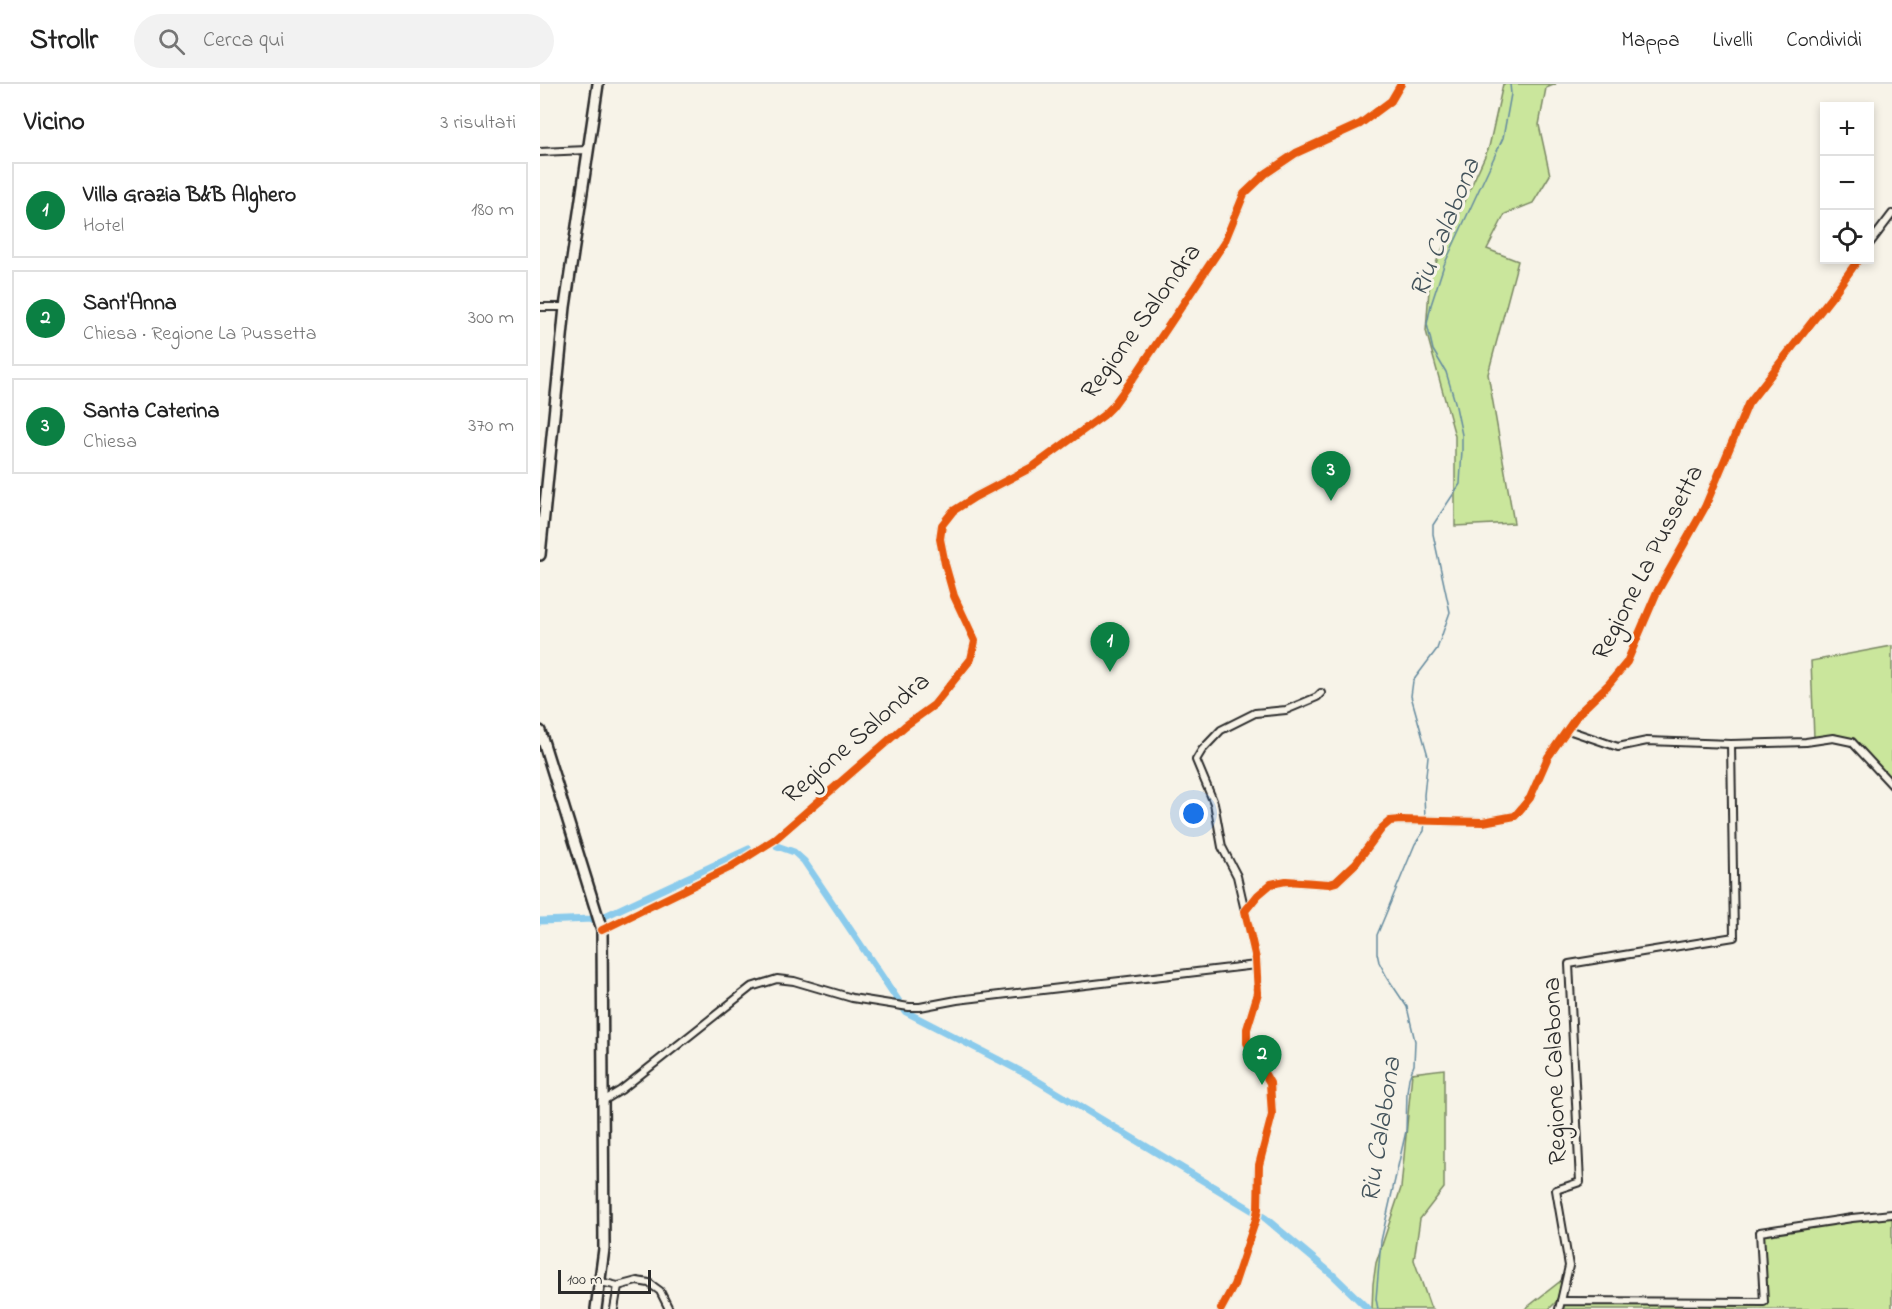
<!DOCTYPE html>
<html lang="it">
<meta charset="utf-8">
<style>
body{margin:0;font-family:"Indie Flower",sans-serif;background:#f2f2f2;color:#222}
.controls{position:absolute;right:18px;top:18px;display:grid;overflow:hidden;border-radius:0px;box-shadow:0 3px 9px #0003}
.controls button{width:54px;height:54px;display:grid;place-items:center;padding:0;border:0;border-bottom:2px solid #e0e0e0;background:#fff;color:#222;font:30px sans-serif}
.scale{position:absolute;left:18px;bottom:15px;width:93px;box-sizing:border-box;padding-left:6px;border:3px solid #2b2b2b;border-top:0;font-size:16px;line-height:21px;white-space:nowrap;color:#2b2b2b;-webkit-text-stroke:4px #f7f3e8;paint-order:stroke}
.you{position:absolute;left:654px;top:730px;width:21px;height:21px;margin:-15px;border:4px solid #fff;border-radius:50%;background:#1a73e8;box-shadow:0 0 0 9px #1a73e833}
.badge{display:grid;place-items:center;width:39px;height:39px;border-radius:50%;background:#0b8043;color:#fff;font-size:20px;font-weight:700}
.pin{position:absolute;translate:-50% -50px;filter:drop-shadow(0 2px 3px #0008)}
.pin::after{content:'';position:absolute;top:32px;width:21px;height:18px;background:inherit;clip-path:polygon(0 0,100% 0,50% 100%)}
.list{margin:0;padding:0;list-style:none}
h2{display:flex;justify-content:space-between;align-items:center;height:78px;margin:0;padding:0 24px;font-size:26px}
h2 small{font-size:20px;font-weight:400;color:#767676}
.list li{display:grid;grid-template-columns:39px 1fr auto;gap:18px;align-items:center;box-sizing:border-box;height:96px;margin:0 12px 12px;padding:0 12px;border:2px solid #e0e0e0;border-radius:0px}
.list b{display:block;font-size:22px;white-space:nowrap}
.list p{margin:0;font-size:20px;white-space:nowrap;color:#767676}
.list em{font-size:20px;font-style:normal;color:#767676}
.icon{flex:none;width:33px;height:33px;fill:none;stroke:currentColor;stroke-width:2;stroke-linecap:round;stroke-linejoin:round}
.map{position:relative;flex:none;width:1352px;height:1225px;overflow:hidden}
header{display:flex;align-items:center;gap:36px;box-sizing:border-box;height:84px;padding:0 30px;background:#fff;border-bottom:2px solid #e0e0e0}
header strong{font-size:28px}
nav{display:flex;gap:33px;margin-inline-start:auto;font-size:21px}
.search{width:420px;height:54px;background:#f2f2f2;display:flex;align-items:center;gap:15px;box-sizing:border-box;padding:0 21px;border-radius:33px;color:#767676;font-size:22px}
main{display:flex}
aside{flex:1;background:#fff}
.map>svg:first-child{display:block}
</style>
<header>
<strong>Strollr</strong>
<div class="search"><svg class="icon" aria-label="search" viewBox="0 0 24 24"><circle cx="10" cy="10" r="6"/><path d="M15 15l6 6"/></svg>Cerca qui</div>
<nav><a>Mappa</a><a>Livelli</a><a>Condividi</a></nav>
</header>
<main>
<aside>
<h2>Vicino<small>3 risultati</small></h2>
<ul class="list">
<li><span class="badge">1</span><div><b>Villa Grazia B&amp;B Alghero</b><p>Hotel</p></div><em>180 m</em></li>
<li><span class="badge">2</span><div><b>Sant'Anna</b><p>Chiesa · Regione La Pussetta</p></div><em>300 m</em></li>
<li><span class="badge">3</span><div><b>Santa Caterina</b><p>Chiesa</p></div><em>370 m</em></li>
</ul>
</aside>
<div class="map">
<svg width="1352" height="1225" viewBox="0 0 1352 1225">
<rect width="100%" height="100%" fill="#f7f3e8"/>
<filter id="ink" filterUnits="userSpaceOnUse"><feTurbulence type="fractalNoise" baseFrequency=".0167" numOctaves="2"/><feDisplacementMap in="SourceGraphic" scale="12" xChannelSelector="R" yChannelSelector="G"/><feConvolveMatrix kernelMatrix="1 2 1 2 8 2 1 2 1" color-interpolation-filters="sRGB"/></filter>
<g filter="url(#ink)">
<g fill="#cae69c" stroke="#7a8864" stroke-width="1.5">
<polygon points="963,0 1016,0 1006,4 999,41 1010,91 993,119 965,130 947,165 978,177 948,290 974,439 915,442 915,352 886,247 890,192 949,63"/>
<polygon points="1352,562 1352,699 1314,656 1295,650 1274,654 1271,577"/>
<polygon points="904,985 904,1104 880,1135 874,1176 890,1222 893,1225 832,1225 833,1200 836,1179 861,1104 872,989"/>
<polygon points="1352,1131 1352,1225 1021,1225 1022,1219 1224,1219 1221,1149"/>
<polygon points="1022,1196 1017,1217 1009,1225 985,1225"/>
</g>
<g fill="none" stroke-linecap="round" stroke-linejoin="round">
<g stroke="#658b9f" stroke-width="1.5">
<polyline points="885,734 884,711 888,672 871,612 873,597 897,565 910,528 893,450 893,441 920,400 922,366 922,351 915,318 906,288 893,266 887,240 891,221 904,181 963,54 971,10 970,0"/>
<polyline points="838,1225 836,1215 841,1157 866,1047 867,1008 869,994 874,981 875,957 867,923 847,893 839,878 837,869 837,851 875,760 884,747 885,738"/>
</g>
<g stroke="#8bcbec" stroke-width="7">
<polyline points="237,762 254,768 264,777 366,928 486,990 725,1134 793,1191 828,1225"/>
<polyline points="0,837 53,835 63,833 209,765"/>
</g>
<defs>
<g id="street">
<polyline points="0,68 47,66"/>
<polyline points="1330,159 1352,130"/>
<polyline points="0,223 25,223"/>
<polyline points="1028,646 1078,663 1107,657 1191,660 1266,658 1293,654 1312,658 1352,701"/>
<polyline points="705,827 697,792 682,763 674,719 656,676 662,666 681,646 715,629 746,626 777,613 781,609"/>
<polyline points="62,846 191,783 234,756 365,642 394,621 431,575 435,557 414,512 405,480 400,455 402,441 413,427 435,413 494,382 564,331 572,323 599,286 684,159 704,110 725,90 756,69 820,40 851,17 861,0"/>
<polyline points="63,1017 81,1006 211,903 237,895 254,897 312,914 369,923 380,923 417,916 716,881"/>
<polyline points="61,1198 78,1202 97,1197 109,1199 120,1207 129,1225"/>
<polyline points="1021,1217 1029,1182 1016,1106 1040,1098 1029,880 1194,853 1191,660"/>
<polyline points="74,1225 78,1202"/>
<polyline points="681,1225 694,1201 716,1135 718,1125 719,1081 732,1031 730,999 707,959 707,945 718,909 716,875 705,827 718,811 731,800 746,797 789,800 796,798 816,779 842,744 850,737 860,736 943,738 975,732 990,714 1008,673 1039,629 1068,601 1087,578 1116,510 1165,423 1208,320 1293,211 1318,176"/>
<polyline points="1019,1225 1021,1217 1224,1218 1220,1148 1312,1134 1352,1130"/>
</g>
<g id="secondary">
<polyline points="0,471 25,223 58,0"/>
<polyline points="0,647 62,846 64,1165 56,1225"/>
</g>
</defs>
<use href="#street" stroke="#2b2b2b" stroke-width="10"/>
<use href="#secondary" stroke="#2b2b2b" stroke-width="14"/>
<use href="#street" stroke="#f7f3e8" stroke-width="6"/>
<use href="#secondary" stroke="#f7f3e8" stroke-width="9"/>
<defs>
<g id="cycleway">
<polyline points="62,846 191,783 234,756 365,642 394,621 431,575 435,557 414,512 405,480 400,455 402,441 413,427 435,413 494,382 564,331 572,323 599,286 684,159 704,110 725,90 756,69 820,40 851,17 861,0"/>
<polyline points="681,1225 694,1201 716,1135 718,1125 719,1081 732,1031 730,999 707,959 707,945 718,909 716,875 705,827 718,811 731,800 746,797 789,800 796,798 816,779 842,744 850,737 860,736 943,738 975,732 990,714 1008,673 1039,629 1068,601 1087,578 1116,510 1165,423 1208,320 1293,211 1318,176"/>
</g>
</defs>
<use href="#cycleway" stroke="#f7f3e8" stroke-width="11"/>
<use href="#cycleway" stroke="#e8590c" stroke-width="8"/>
</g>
</g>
<g text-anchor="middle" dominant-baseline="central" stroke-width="6" stroke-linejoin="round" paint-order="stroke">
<g font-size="26" fill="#2b2b2b" stroke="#f7f3e8">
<text transform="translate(602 238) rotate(-54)">Regione Salondra</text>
<text transform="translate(1109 479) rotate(-63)">Regione La Pussetta</text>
<text transform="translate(317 655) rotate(-41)">Regione Salondra</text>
<text transform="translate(1016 987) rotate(-92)">Regione Calabona</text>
</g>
<g font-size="27" font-style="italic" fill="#43535b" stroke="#f7f3e8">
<text transform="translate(906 144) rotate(-68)">Riu Calabona</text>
<text transform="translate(842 1046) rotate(-81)">Riu Calabona</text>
</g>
</g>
</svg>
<div class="controls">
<button>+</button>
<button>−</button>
<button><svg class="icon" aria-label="locate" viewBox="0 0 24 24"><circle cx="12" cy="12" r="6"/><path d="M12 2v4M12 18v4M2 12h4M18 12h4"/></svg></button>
</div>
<div class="scale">100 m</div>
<div class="you"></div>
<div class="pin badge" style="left:570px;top:588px">1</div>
<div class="pin badge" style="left:722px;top:1001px">2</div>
<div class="pin badge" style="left:791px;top:417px">3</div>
</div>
</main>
